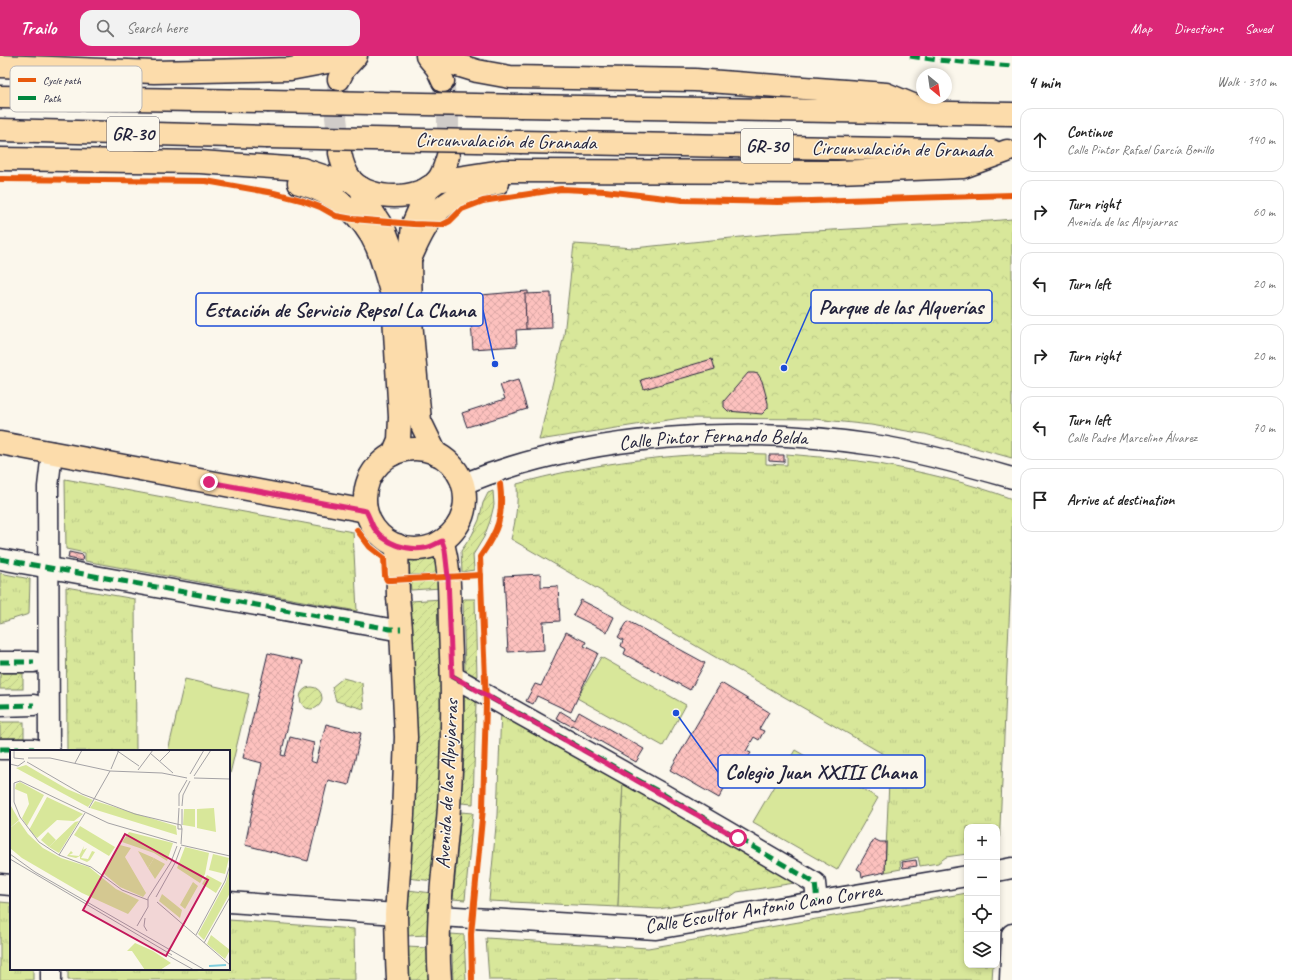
<!DOCTYPE html>
<meta charset="utf-8">
<style>
body{margin:0;font-family:Caveat,sans-serif;background:#f2f2f2;color:#222}
.controls{position:absolute;right:12px;bottom:12px;display:grid;overflow:hidden;border-radius:8px;box-shadow:0 2px 6px #0003}
.controls button{width:36px;height:36px;display:grid;place-items:center;padding:0;border:0;border-bottom:1px solid #e0e0e0;background:#fff;color:#222;font:20px sans-serif}
.compass{position:absolute;left:916px;top:12px;width:36px;height:36px;border-radius:50%;background:#fff;box-shadow:0 2px 6px #0003;rotate:151deg}
.stop{position:absolute;width:12px;height:12px;margin:-9px;border:3px solid #db2777;border-radius:50%;background:#fff}
.stop.end{background:#db2777;border-color:#fff;box-shadow:0 1px 4px #0008}
.list{margin:0;padding:0;list-style:none}
h2{display:flex;justify-content:space-between;align-items:center;height:52px;margin:0;padding:0 16px;font-size:17px}
h2 small{font-size:13px;font-weight:400;color:#767676}
.list li{display:grid;grid-template-columns:26px 1fr auto;gap:12px;align-items:center;box-sizing:border-box;height:64px;margin:0 8px 8px;padding:0 8px;border:1px solid #e0e0e0;border-radius:12px}
.list b{display:block;font-size:15px;white-space:nowrap}
.list p{margin:0;font-size:13px;white-space:nowrap;color:#767676}
.list em{font-size:13px;font-style:normal;color:#767676}
.icon{flex:none;width:22px;height:22px;fill:none;stroke:currentColor;stroke-width:2;stroke-linecap:round;stroke-linejoin:round}
.map{position:relative;flex:none;width:1012px;height:924px;overflow:hidden}
header{display:flex;align-items:center;gap:24px;box-sizing:border-box;height:56px;padding:0 20px;background:#db2777;color:#fff}
header strong{font-size:19px}
nav{display:flex;gap:22px;margin-inline-start:auto;font-size:14px}
.search{width:280px;height:36px;background:#f2f2f2;display:flex;align-items:center;gap:10px;box-sizing:border-box;padding:0 14px;border-radius:12px;color:#767676;font-size:15px}
main{display:flex}
aside{flex:1;background:#fff}
.map>svg:first-child{display:block}
</style>
<header>
<strong>Trailo</strong>
<div class="search"><svg class="icon" aria-label="search" viewBox="0 0 24 24"><circle cx="10" cy="10" r="6"/><path d="M15 15l6 6"/></svg>Search here</div>
<nav><a>Map</a><a>Directions</a><a>Saved</a></nav>
</header>
<main>
<div class="map">
<svg width="1012" height="924" viewBox="0 0 1012 924">
<defs>
<pattern id="grass-tufts" width="24" height="20" patternUnits="userSpaceOnUse"><rect width="24" height="20" fill="#d8e79a"/><path d="M3 7l-1-3M5 7V3M7 7l1-3M15 17l-1-3M17 17v-4M19 17l1-3" fill="none" stroke="#b9c686"/></pattern>
<pattern id="park-crowns" width="20" height="18" patternUnits="userSpaceOnUse"><rect width="20" height="18" fill="#d8e79a"/><path d="M2 6a3 3 0 1 1 6 0M12 15a3 3 0 1 1 6 0" fill="none" stroke="#b9c686"/></pattern>
<pattern id="garden-furrows" width="10" height="10" patternUnits="userSpaceOnUse"><rect width="10" height="10" fill="#d8e79a"/><path d="M-1 1l2-2M0 10L10 0M9 11l2-2" fill="none" stroke="#b9c686"/></pattern>
<pattern id="building-cross-hatch" width="8" height="8" patternUnits="userSpaceOnUse"><rect width="8" height="8" fill="#fdc1be"/><path d="M0 0l8 8M0 8l8-8" fill="none" stroke="#d9a6a4"/></pattern>
</defs>
<rect width="100%" height="100%" fill="#fbf7ec"/>
<filter id="ink" filterUnits="userSpaceOnUse"><feTurbulence type="fractalNoise" baseFrequency=".025" numOctaves="2"/><feDisplacementMap in="SourceGraphic" scale="8" xChannelSelector="R" yChannelSelector="G"/><feConvolveMatrix kernelMatrix="1 2 1 2 8 2 1 2 1" color-interpolation-filters="sRGB"/></filter>
<g filter="url(#ink)">
<g fill="url(#grass-tufts)" stroke="#7d846a">
<path d="M 728,397 L 766,398 L 766,408 L 787,409 L 787,398 C 818,401 849,403 879,408 C 922,416 971,427 1012,443 L 1012,500 L 999,793 L 997,793 L 997,771 L 967,771 L 967,798 L 946,801 L 938,807 L 920,810 L 918,801 L 900,805 L 901,813 L 885,816 L 890,702 L 511,483 C 516,464 518,448 517,428 C 589,408 654,400 728,397 Z"/>
<polygon points="65,423 353,476 357,555 85,505 85,497 66,493"/>
<polygon points="0,517 30,523 29,558 0,567"/>
<polygon points="66,531 135,543 136,695 67,695"/>
<polygon points="501,654 623,724 618,851 489,845 497,759"/>
<polygon points="967,837 967,909 993,909 992,924 489,924 486,882 648,892"/>
<polygon points="0,846 11,847 11,913 33,913 33,924 0,924"/>
<polygon points="229,864 354,873 355,924 68,924 68,913 229,913"/>
</g>
<g fill="url(#park-crowns)" stroke="#7d846a">
<polygon points="1012,163 1012,402 925,378 871,369 815,363 681,362 539,384 564,279 574,188 634,192 780,177 990,165"/>
<polygon points="623,724 801,826 737,836 730,841 659,853 618,851"/>
</g>
<g fill="url(#garden-furrows)" stroke="#7d846a">
<polygon points="493,435 494,449 490,465 484,481 473,499 474,514 462,516 461,495 472,479 479,464 483,447 488,437"/>
<polygon points="440,502 440,518 410,519 409,503"/>
<polygon points="440,523 441,532 411,534 410,524"/>
<polygon points="442,543 442,700 434,825 407,822 416,714 416,659 411,545"/>
<polygon points="463,543 475,543 477,621 465,614"/>
<rect x="0" y="617" width="23" height="16"/>
<polygon points="343,622 362,627 364,653 336,645 332,631"/>
<circle cx="311" cy="642" r="11"/>
<polygon points="464,637 476,646 473,748 461,747 464,698"/>
<rect x="0" y="666" width="24" height="16"/>
<polygon points="461,756 473,757 465,844 453,843"/>
<polygon points="408,834 432,837 428,879 406,880"/>
<polygon points="451,878 464,879 466,924 453,924"/>
<polygon points="406,891 427,892 429,924 407,924"/>
</g>
<g fill="#d8e79a" stroke="#7d846a">
<polygon points="601,601 686,649 663,690 577,642"/>
<polygon points="185,623 249,638 229,722 229,695 168,695"/>
<polygon points="795,694 878,742 837,814 753,766"/>
</g>
<g fill="url(#building-cross-hatch)" stroke="#22223b">
<polygon points="528,235 530,273 516,274 517,290 473,293 469,240"/>
<polygon points="551,237 552,272 526,273 525,238"/>
<polygon points="712,303 715,313 644,333 641,324"/>
<polygon points="748,317 754,317 758,318 762,325 768,347 768,352 762,358 728,355 724,351 724,345"/>
<polygon points="518,324 527,353 467,371 462,357 505,343 500,329"/>
<polygon points="769,399 784,399 784,406 769,405"/>
<polygon points="69,496 83,499 82,505 68,502"/>
<polygon points="541,518 541,531 558,530 560,565 543,566 544,594 508,596 504,520"/>
<polygon points="581,544 614,561 607,576 573,559"/>
<polygon points="628,565 705,607 690,634 624,598 626,593 621,590 623,584 618,581"/>
<polygon points="566,576 586,586 584,590 598,597 571,656 537,640 533,648 526,645 535,628 541,630"/>
<polygon points="268,597 303,605 281,699 285,700 290,681 314,687 310,705 316,707 326,668 361,677 349,729 328,724 308,805 245,789 262,707 243,702"/>
<polygon points="721,627 769,656 759,673 764,675 759,684 754,681 746,695 751,697 745,706 741,703 734,717 738,719 733,728 728,725 719,742 670,714"/>
<polygon points="560,655 575,664 579,656 644,693 636,706 572,669 571,670 556,662"/>
<polygon points="874,783 880,786 886,786 885,816 862,821 861,815 857,813"/>
<polygon points="916,804 917,810 903,812 902,806"/>
</g>
<g fill="none" stroke-linecap="round" stroke-linejoin="round">
<g stroke="#d0ccc9" stroke-width="22" stroke-dasharray="22 11" stroke-linecap="butt">
<polyline points="339,23 336,61 340,97"/>
<polyline points="443,25 448,62 448,100"/>
</g>
<defs>
<g id="minor">
<path id="s1" d="M 463,428 C 588,377 741,369 874,389 C 920,396 967,409 1012,422"/>
<polyline points="0,503 390,573 401,573"/>
<polyline points="0,606 34,606"/>
<polyline points="452,620 661,737 815,827 817,846"/>
<polyline points="0,650 34,649"/>
<polyline points="0,693 34,693"/>
<polyline points="49,695 48,431 52,396"/>
<polyline points="997,815 1012,812"/>
<polyline points="0,828 11,829"/>
<polyline points="229,846 396,858"/>
<polyline points="439,860 656,873 967,820"/>
<polyline points="51,913 51,924"/>
<polyline points="1010,924 1012,878"/>
</g>
<g id="major">
<polyline points="427,0 437,12 443,25"/>
<polyline points="339,23 344,13 356,0"/>
<path d="M 340,97 C 342,107 345,117 352,125 C 371,145 418,145 437,125 C 443,119 445,109 448,100"/>
<polyline points="429,131 413,168 410,203 411,265 420,365 436,398"/>
<polyline points="361,132 364,143 385,175 393,196 393,242 400,361 399,384 393,398"/>
<polyline points="0,387 366,455"/>
<circle cx="415" cy="443" r="50"/>
<polyline points="397,489 398,541 401,573 406,681 403,759 396,858 397,902 398,924"/>
<path d="M 440,924 C 435,866 445,809 449,751 C 453,692 453,632 450,572 C 449,544 451,512 442,485"/>
</g>
<g id="highway">
<polyline points="428,0 477,15 510,21 695,24 886,38 930,56"/>
<polyline points="0,10 154,16 290,13 354,1"/>
<polyline points="0,41 267,45"/>
<polyline points="522,50 1012,58"/>
<polyline points="0,74 266,81"/>
<polyline points="522,86 992,95"/>
<polyline points="0,103 200,106 302,113 335,124 351,124"/>
<polyline points="437,125 502,115 838,116 963,111 1007,95"/>
<path d="M 299,127 C 335,137 362,157 377,191 C 383,206 388,226 393,242"/>
<path d="M 410,203 C 417,188 423,172 434,160 C 449,141 475,131 498,127"/>
</g>
</defs>
<use href="#minor" stroke="#22223b" stroke-width="23"/>
<use href="#major" stroke="#22223b" stroke-width="25"/>
<use href="#highway" stroke="#22223b" stroke-width="25"/>
<use href="#minor" stroke="#fbf7ec" stroke-width="20"/>
<use href="#major" stroke="#fcdcab" stroke-width="22"/>
<use href="#highway" stroke="#fcdcab" stroke-width="22"/>
<defs>
<g id="highway-bridge">
<polyline points="267,45 522,50"/>
<polyline points="266,81 522,86"/>
</g>
</defs>
<use href="#highway-bridge" stroke="#22223b" stroke-width="25" stroke-linecap="butt"/>
<use href="#highway-bridge" stroke="#fcdcab" stroke-width="22"/>
<g stroke="#00873e" stroke-width="5" stroke-dasharray="10 5" stroke-linecap="butt">
<polyline points="910,0 938,4 1012,10"/>
<polyline points="0,503 390,573 401,573"/>
<polyline points="0,606 34,606"/>
<polyline points="452,620 661,737 815,827 817,846"/>
<polyline points="0,650 34,649"/>
<polyline points="0,693 34,693"/>
</g>
<defs>
<g id="cycleway">
<polyline points="0,123 206,125 274,137 301,144 320,151 336,160 353,163 413,168 442,169 450,165 462,153 483,145 561,133 605,135 682,144 778,146 1012,139"/>
<polyline points="357,474 370,491 384,502 385,520 387,524 392,524 481,519"/>
<path d="M 472,924 L 471,878 L 483,752 L 486,648 L 480,501 C 498,475 504,460 500,428"/>
</g>
</defs>
<use href="#cycleway" stroke="#fbf7ec" stroke-width="8"/>
<use href="#cycleway" stroke="#e8590c" stroke-width="6"/>
</g>
</g>
<g fill="none" stroke-linecap="round" stroke-linejoin="round" filter="url(#ink)">
<path stroke="#db2777" stroke-width="5" d="M 209,426 L 366,455 C 369,460 371,467 374,472 C 385,488 407,495 425,492 C 431,491 437,487 442,485 L 445,494 L 448,521 L 452,620 L 738,782"/>
</g>
<g text-anchor="middle" dominant-baseline="central" stroke-width="3" stroke-linejoin="round" paint-order="stroke">
<g fill="#fbf7ec" stroke="#636270" stroke-width="1">
<rect x="107" y="61" width="52" height="34" rx="3"/>
<rect x="741" y="73" width="52" height="34" rx="3"/>
</g>
<g font-size="19" font-weight="bold" fill="#22223b">
<text x="133" y="78">GR-30</text>
<text x="767" y="90">GR-30</text>
</g>
<g font-size="20" fill="#22223b" stroke="#fbf7ec">
<text transform="translate(506 85) rotate(1)">Circunvalación de Granada</text>
<text transform="translate(902 93) rotate(1)">Circunvalación de Granada</text>
<text stroke="none"><textPath href="#s1" startOffset="256">Calle Pintor Fernando Belda</textPath></text>
<text transform="translate(447 728) rotate(-87)">Avenida de las Alpujarras</text>
<text transform="translate(763 852) rotate(-9)">Calle Escultor Antonio Cano Correa</text>
</g>
</g>
<g transform="translate(10 694)">
<rect width="220" height="220" fill="#fbf7ec"/>
<path d="M 10,32 L 34,45 L 17,76 L 12,68 L 19,54 L 17,44 L 5,39 L 6,34 ZM 37,47 L 73,64 L 64,71 L 47,70 L 27,88 L 19,80 ZM 204,58 L 206,82 L 187,78 L 187,59 ZM 174,59 L 185,59 L 185,77 L 173,75 ZM 69,71 L 49,103 L 39,97 L 65,72 ZM 119,82 L 163,93 L 157,111 L 144,103 L 112,92 ZM 110,95 L 121,98 L 115,107 L 136,143 L 133,147 L 110,137 L 93,123 ZM 74,96 L 73,100 L 77,98 L 71,108 L 78,109 L 82,101 L 85,102 L 80,110 L 77,112 L 70,109 L 70,106 L 66,108 L 57,106 L 61,101 L 63,103 L 59,105 L 69,106 ZM 175,97 L 199,103 L 195,124 L 190,133 L 167,118 ZM 203,104 L 219,108 L 215,124 L 199,120 ZM 144,108 L 155,114 L 145,129 L 138,118 ZM 197,125 L 212,133 L 206,143 L 192,134 ZM 183,132 L 188,136 L 175,159 L 170,155 ZM 152,144 L 172,160 L 170,168 L 149,151 ZM 125,193 L 143,201 L 161,213 L 150,220 L 135,220 L 122,201 L 117,201 Z" fill="#d8e79a"/>
<path d="M 16,15 L 57,39 L 83,50 L 78,57 L 6,18 ZM 85,51 L 166,76 L 167,85 L 80,58 ZM 9,71 L 18,84 L 33,98 L 51,108 L 79,117 L 106,139 L 129,150 L 118,164 L 72,143 L 12,108 L 0,98 L 0,78 ZM 70,76 L 105,97 L 99,106 L 64,85 ZM 128,101 L 144,108 L 138,118 ZM 220,118 L 220,143 L 194,190 L 188,184 L 216,132 ZM 201,185 L 220,200 L 215,209 L 197,194 Z" fill="#d8e79a"/>
<path d="M 0,27 L 1,56 L 9,70 L 0,78 ZM 38,82 L 46,90 L 39,97 L 31,90 Z" fill="#d8e79a"/>
<path fill="none" stroke="#80cede" stroke-width="2" d="M 199,216 L 216,215"/>
<path fill="none" stroke="#a4a2a5" stroke-width="1" d="M 4,0 L 4,8 L 14,9M 106,0 L 129,16M 140,3 L 163,23M 18,8 L 40,8 L 100,21 L 152,23 L 177,28M 150,11 L 161,0M 17,12 L 72,44 L 125,64 L 171,75 L 172,79 L 168,79 L 168,75M 65,13 L 72,0M 0,14 L 8,16 L 15,11M 101,19 L 109,0M 128,20 L 143,0M 180,24 L 194,0M 184,26 L 201,0M 184,28 L 220,29M 169,56 L 169,44 L 177,30M 172,56 L 173,45 L 180,31M 79,58 L 100,21M 168,75 L 169,58M 172,75 L 172,59M 171,94 L 172,79M 171,95 L 220,106M 0,104 L 25,122 L 195,220M 49,105 L 75,63M 0,109 L 162,205M 146,147 L 165,113 L 171,97M 138,150 L 112,140 L 81,117 L 49,105 L 29,92 L 10,67 L 4,52 L 4,33 L 10,31 L 98,73 L 167,93M 147,152 L 220,215M 135,168 L 134,176 L 137,181M 127,176 L 138,157 L 138,148 L 161,112 L 167,96M 186,185 L 215,131 L 220,115M 194,193 L 220,147M 157,205 L 184,220"/>
<path fill="#c2185b" fill-opacity="0.15" stroke="#c2185b" stroke-width="2" d="M 115,84 L 198,130 L 156,206 L 73,160 Z"/>
<rect width="220" height="220" fill="none" stroke="#22223b" stroke-width="2"/>
</g>
<rect x="10" y="10" width="132" height="46" rx="6" fill="#fbf7ec" stroke="#bab7b7" stroke-width="1"/>
<rect x="18" y="22" width="18" height="4" fill="#e8590c"/>
<rect x="18" y="40" width="18" height="4" fill="#00873e"/>
<g font-size="11" fill="#22223b">
<text x="43" y="28">Cycle path</text>
<text x="43" y="46">Path</text>
</g>
<path fill="none" stroke="#1d4ed8" stroke-width="1.5" d="M784 312L811 250M495 308L483 254M676 657L718 716"/>
<g fill="#1d4ed8" stroke="#fbf7ec" stroke-width="1.5">
<circle cx="784" cy="312" r="4"/>
<circle cx="495" cy="308" r="4"/>
<circle cx="676" cy="657" r="4"/>
</g>
<g fill="#fbf7ec" stroke="#1d4ed8" stroke-width="1.5">
<rect x="811" y="234" width="181" height="33" rx="4"/>
<rect x="196" y="237" width="287" height="33" rx="4"/>
<rect x="718" y="699" width="207" height="33" rx="4"/>
</g>
<g font-size="21" text-anchor="middle" font-weight="bold" fill="#22223b">
<text x="901" y="258">Parque de las Alquerías</text>
<text x="340" y="261">Estación de Servicio Repsol La Chana</text>
<text x="821" y="723">Colegio Juan XXIII Chana</text>
</g>
</svg>
<div class="controls">
<button>+</button>
<button>−</button>
<button><svg class="icon" aria-label="locate" viewBox="0 0 24 24"><circle cx="12" cy="12" r="6"/><path d="M12 2v4M12 18v4M2 12h4M18 12h4"/></svg></button>
<button><svg class="icon" aria-label="layers" viewBox="0 0 24 24"><path d="M12 4l9 5-9 5-9-5zM3 14l9 5 9-5"/></svg></button>
</div>
<svg class="compass" viewBox="-18 -18 36 36"><path d="M0-13l5 13h-10z" fill="#e53935"/><path d="M0 13l5-13h-10z" fill="#767676"/></svg>
<div class="stop" style="left:738px;top:782px"></div>
<div class="stop end" style="left:209px;top:426px"></div>
</div>
<aside>
<h2>4 min<small>Walk · 310 m</small></h2>
<ul class="list">
<li><svg class="icon" aria-label="ahead" viewBox="0 0 24 24"><path d="M12 20V5M6 11l6-6 6 6"/></svg><div><b>Continue</b><p>Calle Pintor Rafael García Bonillo</p></div><em>140 m</em></li>
<li><svg class="icon" aria-label="right" viewBox="0 0 24 24"><path d="M7 20v-9h11M14 6l5 5-5 5"/></svg><div><b>Turn right</b><p>Avenida de las Alpujarras</p></div><em>60 m</em></li>
<li><svg class="icon" aria-label="left" viewBox="0 0 24 24"><path d="M17 20v-9H6M10 6l-5 5 5 5"/></svg><div><b>Turn left</b></div><em>20 m</em></li>
<li><svg class="icon" aria-label="right" viewBox="0 0 24 24"><path d="M7 20v-9h11M14 6l5 5-5 5"/></svg><div><b>Turn right</b></div><em>20 m</em></li>
<li><svg class="icon" aria-label="left" viewBox="0 0 24 24"><path d="M17 20v-9H6M10 6l-5 5 5 5"/></svg><div><b>Turn left</b><p>Calle Padre Marcelino Álvarez</p></div><em>70 m</em></li>
<li><svg class="icon" aria-label="arrive" viewBox="0 0 24 24"><path d="M6 21V4h12l-3 4 3 4H6"/></svg><div><b>Arrive at destination</b></div></li>
</ul>
</aside>
</main>
